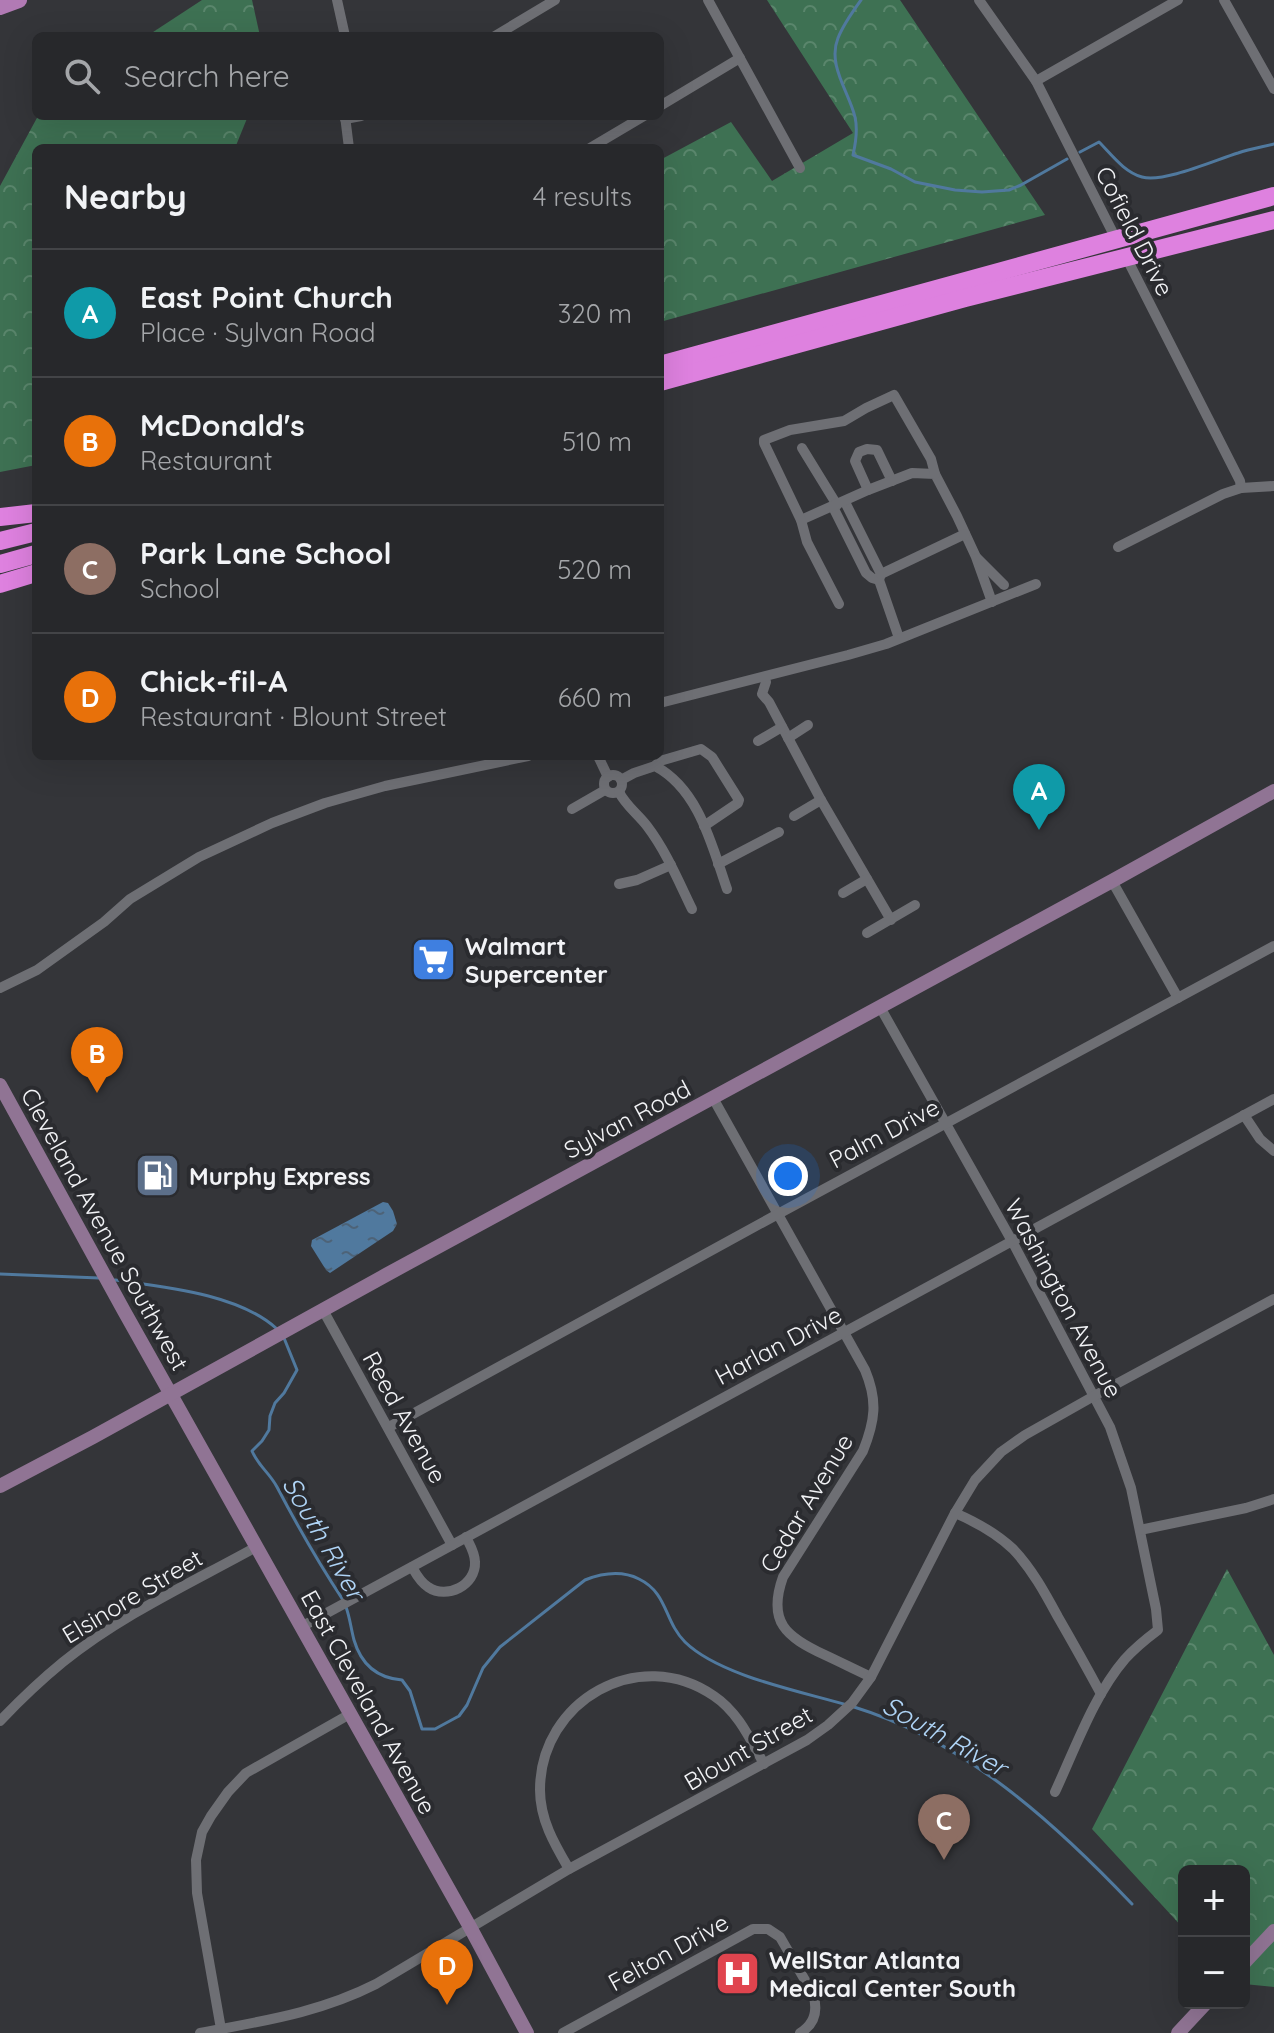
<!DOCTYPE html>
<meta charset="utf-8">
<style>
body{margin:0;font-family:Quicksand,sans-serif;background:#333437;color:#f1f3f6}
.controls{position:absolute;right:24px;bottom:24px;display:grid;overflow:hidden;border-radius:12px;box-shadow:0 8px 32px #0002}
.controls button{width:72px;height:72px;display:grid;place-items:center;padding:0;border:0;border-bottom:2px solid #434447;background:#27282b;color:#f1f3f6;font:40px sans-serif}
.you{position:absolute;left:788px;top:1176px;width:28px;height:28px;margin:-20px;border:6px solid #fff;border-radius:50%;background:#1a73e8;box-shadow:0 0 0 12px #1a73e833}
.badge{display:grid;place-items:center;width:52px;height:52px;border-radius:50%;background:#f8a14a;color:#fff;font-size:26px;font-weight:700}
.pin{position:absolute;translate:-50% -66px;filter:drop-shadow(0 2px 4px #0008)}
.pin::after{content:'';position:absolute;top:42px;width:28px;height:24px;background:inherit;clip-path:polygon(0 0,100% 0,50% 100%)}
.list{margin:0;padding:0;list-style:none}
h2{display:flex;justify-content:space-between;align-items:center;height:104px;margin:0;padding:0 32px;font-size:34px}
h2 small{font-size:26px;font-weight:400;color:#a4a6a9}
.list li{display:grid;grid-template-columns:52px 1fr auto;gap:24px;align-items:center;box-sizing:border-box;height:128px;padding:0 32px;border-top:2px solid #434447}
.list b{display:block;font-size:30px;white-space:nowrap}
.list p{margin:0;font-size:26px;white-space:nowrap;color:#a4a6a9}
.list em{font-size:26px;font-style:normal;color:#a4a6a9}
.icon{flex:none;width:44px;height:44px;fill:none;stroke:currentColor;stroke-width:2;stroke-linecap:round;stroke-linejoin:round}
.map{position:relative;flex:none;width:1274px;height:2033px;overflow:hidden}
.search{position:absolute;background:#27282b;box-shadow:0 8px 32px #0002;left:32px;top:32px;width:632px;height:88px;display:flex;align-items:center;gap:20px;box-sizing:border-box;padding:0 28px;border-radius:12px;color:#a4a6a9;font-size:30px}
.panel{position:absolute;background:#27282b;box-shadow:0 8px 32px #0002;left:32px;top:144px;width:632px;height:616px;border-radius:12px}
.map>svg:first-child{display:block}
</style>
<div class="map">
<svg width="1274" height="2033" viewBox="0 0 1274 2033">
<defs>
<pattern id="forest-crowns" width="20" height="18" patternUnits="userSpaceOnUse" patternTransform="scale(2)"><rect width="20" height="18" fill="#3e7153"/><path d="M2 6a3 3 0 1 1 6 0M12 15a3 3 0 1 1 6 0" fill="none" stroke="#5a866c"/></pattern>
<pattern id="water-ripples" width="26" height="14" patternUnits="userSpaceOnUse" patternTransform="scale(2)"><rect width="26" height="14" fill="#50799e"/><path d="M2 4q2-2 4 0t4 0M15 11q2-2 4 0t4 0" fill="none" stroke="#4d6378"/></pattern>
</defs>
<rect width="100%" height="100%" fill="#343539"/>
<g fill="url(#forest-crowns)">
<polygon points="202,0 252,0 260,36 147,36"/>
<polygon points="767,0 900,0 1045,215 660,322 660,160 731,122 772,181 853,133"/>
<polygon points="38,116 248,116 235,148 36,148 36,465 0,472 0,186"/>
<polygon points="1227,1569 1274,1655 1274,1987 1244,1984 1244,1871 1184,1871 1184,1929 1092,1829"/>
</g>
<polygon fill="url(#water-ripples)" points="383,1202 388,1203 393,1211 397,1224 393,1231 330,1273 326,1270 311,1246 312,1240"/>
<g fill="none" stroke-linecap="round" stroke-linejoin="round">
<g stroke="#50799e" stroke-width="3">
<path d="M 861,0 C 853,11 843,25 838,38 C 827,65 849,92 855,117 C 858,130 856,142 853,155 L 891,169 L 915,182 L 955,190 L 982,192 L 1009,190 L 1021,185 L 1067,159"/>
<path d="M 1080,152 L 1099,142 C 1112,155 1124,172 1142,177 C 1164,183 1215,160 1238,153 C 1250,149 1262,147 1274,144"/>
<polyline points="0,1274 99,1278"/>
<path d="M 115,1280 C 165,1287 239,1294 277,1329"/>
<path d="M 284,1338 L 297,1370 L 284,1393 L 275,1403 L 270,1416 L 269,1430 L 262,1441 L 252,1451 C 259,1467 269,1472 277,1487 C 298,1527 318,1562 343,1600"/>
<path d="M 346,1607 C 350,1618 351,1629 354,1640 C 361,1664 377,1678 402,1680 L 410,1691 L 422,1729 L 435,1729 L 459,1716 L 467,1705 L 483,1668 L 500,1647 L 585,1580 C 603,1573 621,1570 639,1579 C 668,1593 664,1621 685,1642 C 720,1676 800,1691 847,1705"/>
<path d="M 854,1707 C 965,1741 1054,1822 1132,1904"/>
</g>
<g stroke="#6e6f74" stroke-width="10">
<polyline points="337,0 345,36"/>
<polyline points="708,0 800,168"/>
<polyline points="979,0 1036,81 1117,241"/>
<polyline points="1224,0 1274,89"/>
<polyline points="495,36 555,0"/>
<polyline points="1036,81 1178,0"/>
<polyline points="660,106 740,58"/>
<polyline points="345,116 349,148"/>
<polyline points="345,119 361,116"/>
<polyline points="590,148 644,116"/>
<polyline points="1125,255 1240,481 1241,488"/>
<polyline points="802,448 837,505"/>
<polyline points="868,490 855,461 859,452 867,449 877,450 892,481"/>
<polyline points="845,502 881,574 879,580 899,638"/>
<polyline points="833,507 866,573 872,578 879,580"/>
<polyline points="801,520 868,490 912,473 935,474 957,516 976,557 992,602"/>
<polyline points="1118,547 1223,494 1241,488 1274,486"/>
<polyline points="977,558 1004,585"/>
<polyline points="881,574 965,534"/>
<polyline points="839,604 807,542 801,520 764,443 764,440 790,430 844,421 866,408 894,395 931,459 935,474"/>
<polyline points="766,682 762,694 769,702 821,800 891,920"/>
<polyline points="660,703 848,655 886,644 1036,584"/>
<polyline points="788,738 808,725"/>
<polyline points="758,741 782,727"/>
<polyline points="598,756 608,777"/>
<polyline points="655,766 660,761 701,749 712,757 739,800 738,803 704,826"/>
<circle cx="613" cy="784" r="9"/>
<path d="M 621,780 L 634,773 L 655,766 C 699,789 712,846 727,889"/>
<path d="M 619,792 C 626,806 638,814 647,826 C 666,851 678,880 692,909"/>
<polyline points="572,809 605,790"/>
<polyline points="794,816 821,800"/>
<polyline points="718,864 779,832"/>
<polyline points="1112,881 1178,998"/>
<polyline points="619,884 637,880 671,865"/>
<polyline points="843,893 867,879"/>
<polyline points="867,933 915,905"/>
<polyline points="0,988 37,970 104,922 130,899 199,857 272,823 325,803 385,786 528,756"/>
<path d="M 880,1007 L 1012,1241 L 1110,1427 L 1131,1488 L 1156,1609 L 1158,1630 C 1146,1639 1135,1648 1125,1659 C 1094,1695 1075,1749 1055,1792"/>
<path d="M 713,1098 L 865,1370 C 878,1401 875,1421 863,1451 L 783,1577 C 767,1622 786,1637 825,1655 C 840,1662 856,1670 871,1677"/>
<polyline points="1244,1115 1260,1139 1274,1151"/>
<polyline points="323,1310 452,1545"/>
<polyline points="389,1427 778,1214 1274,946"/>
<path d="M 955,1513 C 976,1522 996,1533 1013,1549 C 1032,1569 1045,1593 1058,1617 C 1073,1643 1087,1668 1101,1694"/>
<polyline points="1140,1530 1246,1508 1274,1499"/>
<path d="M 412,1567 C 416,1574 420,1582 428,1587 C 447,1600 476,1585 475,1562 C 475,1553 470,1545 466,1537"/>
<polyline points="301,1627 1274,1099"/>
<path d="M 0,1721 C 20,1700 41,1680 63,1662 C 121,1615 191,1583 256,1547"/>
<path d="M 569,1869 C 555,1845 540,1820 540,1790 C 540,1701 639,1644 714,1696 C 738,1712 750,1739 764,1764"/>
<polyline points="221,2029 197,1893 196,1860 202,1832 211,1816 228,1792 246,1773 350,1714"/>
<path d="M 200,2033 C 262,2021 319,2013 376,1984 L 569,1869 L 807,1740 L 828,1725 L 852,1703 L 871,1677 L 955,1513 L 975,1480 L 1001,1452 L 1025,1435 L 1094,1396 L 1274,1299"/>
<path d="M 563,2033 L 753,1929 L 768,1929 L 780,1937 L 813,1994 C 818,2010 815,2024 800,2033"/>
</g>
<g stroke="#907494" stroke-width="14">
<polyline points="0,1085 124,1311 470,1927 527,2033"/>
<polyline points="0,1486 93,1437 386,1275 1112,881 1274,791"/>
<polyline points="1244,1963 1274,1931"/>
<polyline points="1178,2033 1206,2003"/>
</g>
<polyline stroke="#b17ab4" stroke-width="16" points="0,7 19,0"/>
<g stroke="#de81df" stroke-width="18">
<polyline points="660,365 1274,196"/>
<polyline points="660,382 965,298 1274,220"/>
<polyline points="0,517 36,513"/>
<polyline points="0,541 36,532"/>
<polyline points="0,564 36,554"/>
<polyline points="0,584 36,573"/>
</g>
</g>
<defs>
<symbol id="supermarket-square" viewBox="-11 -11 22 22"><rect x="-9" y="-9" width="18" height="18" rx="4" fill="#3f7fe0" stroke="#2a2b2f"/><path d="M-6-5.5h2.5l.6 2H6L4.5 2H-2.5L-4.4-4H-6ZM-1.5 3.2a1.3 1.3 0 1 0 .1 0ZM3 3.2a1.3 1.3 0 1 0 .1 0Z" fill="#fff"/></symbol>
<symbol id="fuel-square" viewBox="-11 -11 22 22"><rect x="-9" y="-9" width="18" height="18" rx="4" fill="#5c6f8a" stroke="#2a2b2f"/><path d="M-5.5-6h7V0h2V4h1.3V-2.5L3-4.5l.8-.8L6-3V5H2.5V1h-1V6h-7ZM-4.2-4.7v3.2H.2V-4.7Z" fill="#fff"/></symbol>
<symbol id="hospital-square" viewBox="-11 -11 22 22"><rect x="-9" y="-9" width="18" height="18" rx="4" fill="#e0444e" stroke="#2a2b2f"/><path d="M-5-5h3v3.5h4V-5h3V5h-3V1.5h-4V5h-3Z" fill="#fff"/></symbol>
</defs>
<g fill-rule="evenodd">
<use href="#supermarket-square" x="408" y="934" width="51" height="51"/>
<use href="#fuel-square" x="132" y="1150" width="51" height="51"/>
<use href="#hospital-square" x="712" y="1948" width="51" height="51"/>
</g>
<g text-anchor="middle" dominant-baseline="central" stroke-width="8" stroke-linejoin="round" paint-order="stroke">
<g font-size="24" fill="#f2f3f6" stroke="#2a2b2f">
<text transform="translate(1135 231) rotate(63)">Cofield Drive</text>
<text transform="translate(627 1119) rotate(-28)">Sylvan Road</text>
<text transform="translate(884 1133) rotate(-28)">Palm Drive</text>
<text transform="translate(105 1229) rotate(61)">Cleveland Avenue Southwest</text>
<text transform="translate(1064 1298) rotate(62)">Washington Avenue</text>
<text transform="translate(778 1345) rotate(-28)">Harlan Drive</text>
<text transform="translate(405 1417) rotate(61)">Reed Avenue</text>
<text transform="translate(806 1503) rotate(-59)">Cedar Avenue</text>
<text transform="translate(132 1596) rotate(-31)">Elsinore Street</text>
<text transform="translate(369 1702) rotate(61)">East Cleveland Avenue</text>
<text transform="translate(748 1748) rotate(-30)">Blount Street</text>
<text transform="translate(668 1952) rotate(-29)">Felton Drive</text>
</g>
<g font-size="24" font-weight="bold" fill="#f2f3f6" stroke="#2a2b2f" text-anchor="start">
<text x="465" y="946">Walmart<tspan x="465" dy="28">Supercenter</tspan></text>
<text x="189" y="1176">Murphy Express</text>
<text x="769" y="1960">WellStar Atlanta<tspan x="769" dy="28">Medical Center South</tspan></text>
</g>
<g font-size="26" font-style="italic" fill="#afd4f6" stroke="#2a2b2f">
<text transform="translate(324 1538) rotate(60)">South River</text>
<text transform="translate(945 1736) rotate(29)">South River</text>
</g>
</g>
</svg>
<div class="controls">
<button>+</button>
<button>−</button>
</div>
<div class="you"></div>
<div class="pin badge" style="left:1039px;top:830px;background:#0f9aa8">A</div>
<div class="pin badge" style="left:97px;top:1093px;background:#e8710a">B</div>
<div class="pin badge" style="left:944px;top:1860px;background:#8d6e63">C</div>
<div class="pin badge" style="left:447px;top:2005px;background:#e8710a">D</div>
<div class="search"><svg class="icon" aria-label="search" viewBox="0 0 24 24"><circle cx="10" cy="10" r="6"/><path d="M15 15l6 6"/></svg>Search here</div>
<section class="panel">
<h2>Nearby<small>4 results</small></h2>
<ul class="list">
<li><span class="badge" style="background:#0f9aa8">A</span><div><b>East Point Church</b><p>Place · Sylvan Road</p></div><em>320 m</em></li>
<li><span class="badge" style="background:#e8710a">B</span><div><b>McDonald's</b><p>Restaurant</p></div><em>510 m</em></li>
<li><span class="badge" style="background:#8d6e63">C</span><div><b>Park Lane School</b><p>School</p></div><em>520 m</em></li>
<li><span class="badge" style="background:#e8710a">D</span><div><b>Chick-fil-A</b><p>Restaurant · Blount Street</p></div><em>660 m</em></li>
</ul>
</section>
</div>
